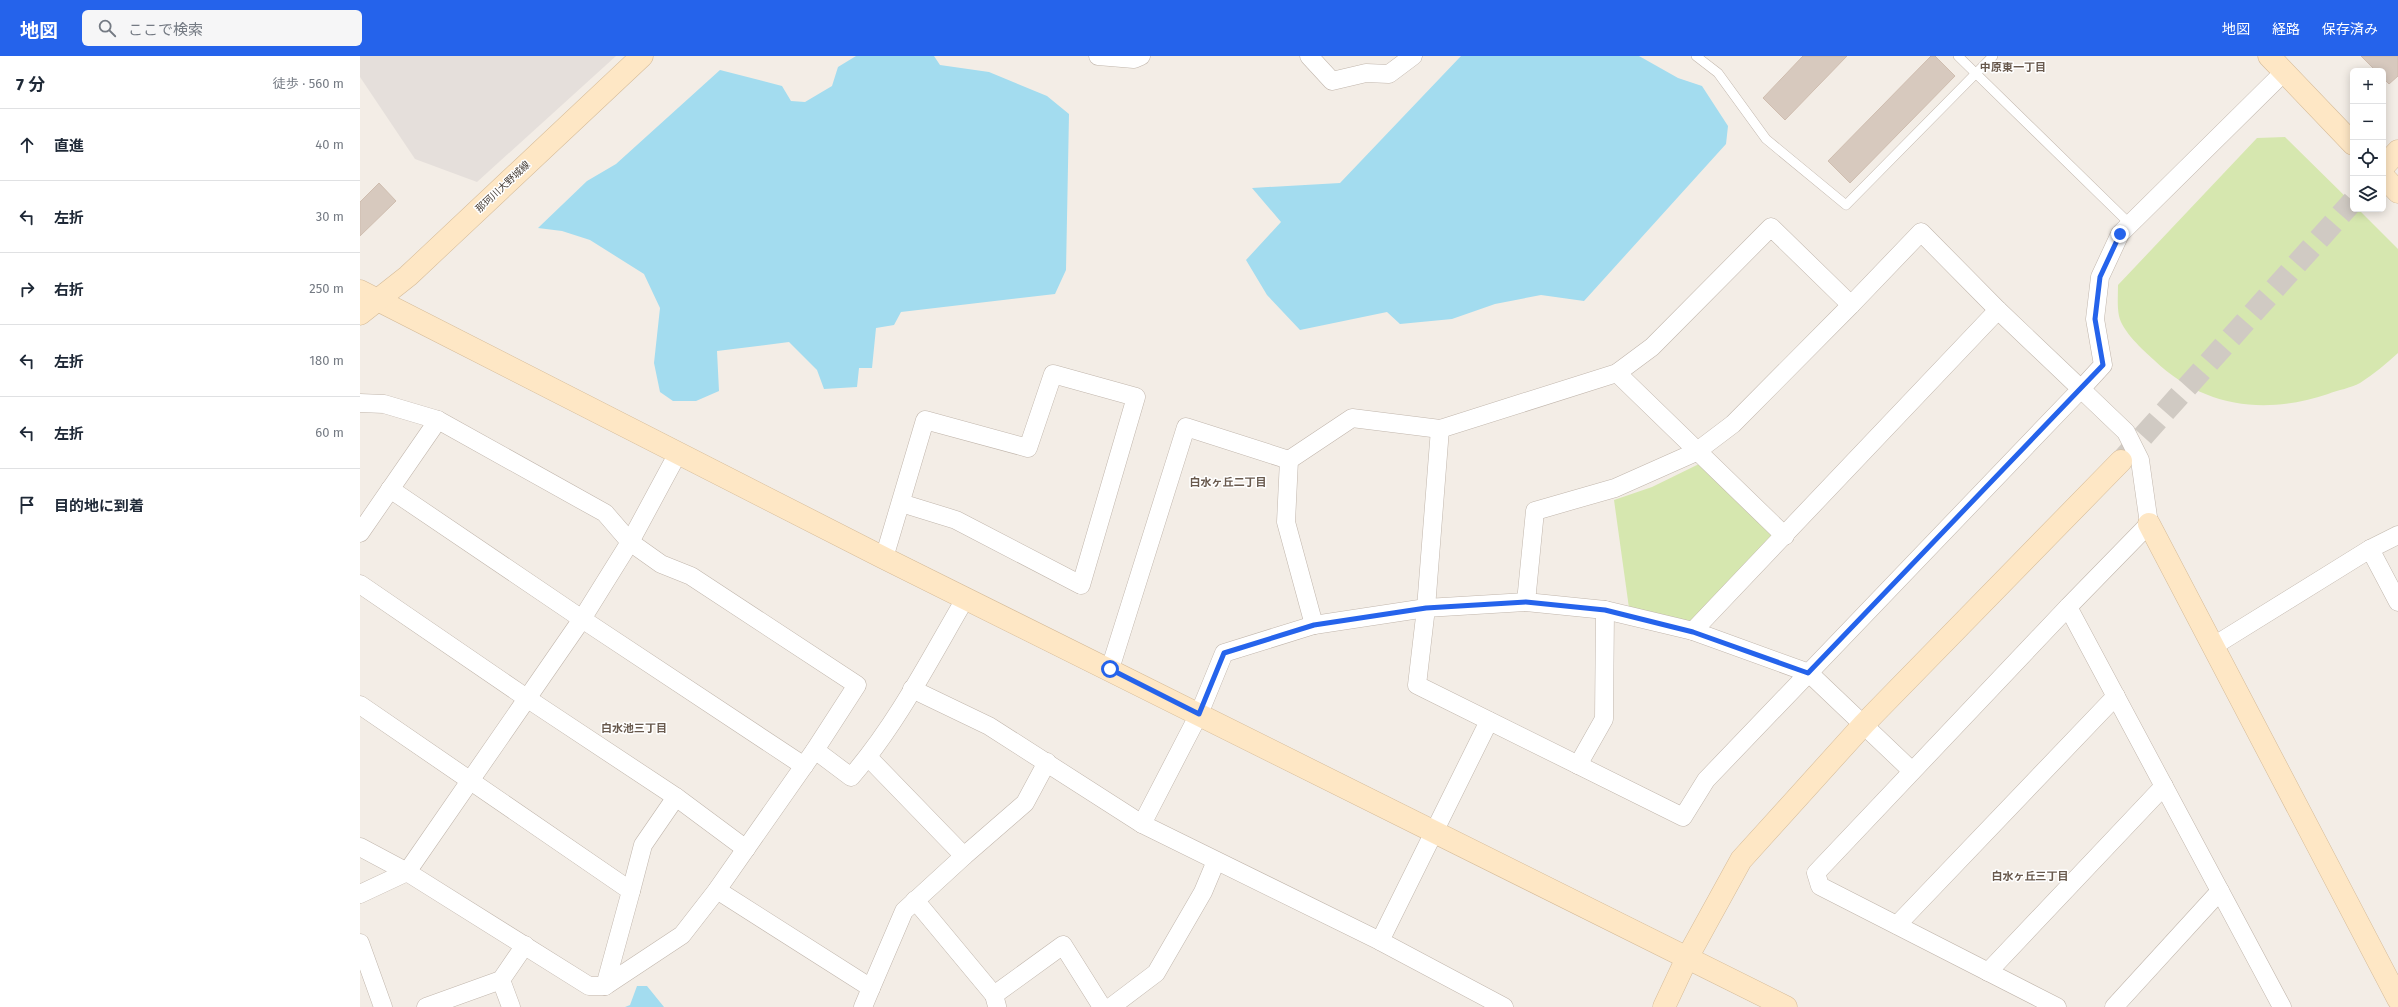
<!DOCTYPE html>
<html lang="ja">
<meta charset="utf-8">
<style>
body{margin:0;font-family:"Fira Sans","Noto Sans JP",sans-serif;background:#f6f6f7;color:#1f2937}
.controls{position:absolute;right:12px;top:12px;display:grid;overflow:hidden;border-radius:6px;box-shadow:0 2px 10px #0003}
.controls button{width:36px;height:36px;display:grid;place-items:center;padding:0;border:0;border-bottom:1px solid #e0e1e3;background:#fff;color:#1f2937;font:20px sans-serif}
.stop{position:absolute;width:12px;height:12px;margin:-9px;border:3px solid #2563eb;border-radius:50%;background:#fff}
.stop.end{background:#2563eb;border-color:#fff;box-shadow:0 1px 4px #0008}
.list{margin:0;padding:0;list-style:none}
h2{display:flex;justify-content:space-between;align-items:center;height:52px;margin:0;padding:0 16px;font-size:17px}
h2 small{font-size:13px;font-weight:400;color:#747a83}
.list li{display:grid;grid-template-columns:26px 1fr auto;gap:12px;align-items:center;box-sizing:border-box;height:72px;padding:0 16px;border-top:1px solid #e0e1e3}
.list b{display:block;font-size:15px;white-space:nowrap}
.list em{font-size:13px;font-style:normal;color:#747a83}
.icon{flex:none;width:22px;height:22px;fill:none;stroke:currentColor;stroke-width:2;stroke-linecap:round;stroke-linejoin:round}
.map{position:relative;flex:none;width:2038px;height:951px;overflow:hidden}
header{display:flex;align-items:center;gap:24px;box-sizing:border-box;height:56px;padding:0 20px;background:#2563eb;color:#fff}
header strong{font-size:19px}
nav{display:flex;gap:22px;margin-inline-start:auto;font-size:14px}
.search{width:280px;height:36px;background:#f6f6f7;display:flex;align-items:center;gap:10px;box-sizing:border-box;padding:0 14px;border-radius:6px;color:#747a83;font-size:15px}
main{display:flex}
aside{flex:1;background:#fff}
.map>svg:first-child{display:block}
</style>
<header>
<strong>地図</strong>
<div class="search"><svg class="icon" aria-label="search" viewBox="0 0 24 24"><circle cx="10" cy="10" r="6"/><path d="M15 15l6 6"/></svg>ここで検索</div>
<nav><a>地図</a><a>経路</a><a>保存済み</a></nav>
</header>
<main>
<aside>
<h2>7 分<small>徒歩 · 560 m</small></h2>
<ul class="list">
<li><svg class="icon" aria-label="ahead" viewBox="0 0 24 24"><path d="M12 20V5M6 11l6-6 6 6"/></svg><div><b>直進</b></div><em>40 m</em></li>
<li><svg class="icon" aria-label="left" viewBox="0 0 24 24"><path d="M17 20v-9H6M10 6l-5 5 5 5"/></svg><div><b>左折</b></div><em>30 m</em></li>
<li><svg class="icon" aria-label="right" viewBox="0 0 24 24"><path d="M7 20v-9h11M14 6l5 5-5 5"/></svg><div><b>右折</b></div><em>250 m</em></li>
<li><svg class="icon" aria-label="left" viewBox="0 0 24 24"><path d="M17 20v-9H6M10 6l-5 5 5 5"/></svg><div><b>左折</b></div><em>180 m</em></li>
<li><svg class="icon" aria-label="left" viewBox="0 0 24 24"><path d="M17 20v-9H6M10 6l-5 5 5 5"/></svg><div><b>左折</b></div><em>60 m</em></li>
<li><svg class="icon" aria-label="arrive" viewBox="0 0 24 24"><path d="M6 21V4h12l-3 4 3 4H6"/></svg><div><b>目的地に到着</b></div></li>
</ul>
</aside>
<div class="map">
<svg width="2038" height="951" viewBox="0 0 2038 951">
<rect width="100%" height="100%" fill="#f3ede6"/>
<polygon fill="#e5dfdb" points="0,0 256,0 117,126 55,103 0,21"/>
<g fill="#d6e7af">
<path d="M 1925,81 L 1993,148 L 1993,153 L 1998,153 L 2038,193 L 2038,297 C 2026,308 2014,318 2000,327 C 1991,332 1978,334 1968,338 C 1905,359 1844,352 1794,304 C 1783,294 1762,275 1759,260 C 1757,250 1758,239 1758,229 L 1897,82 Z"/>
<polygon points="1339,408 1413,481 1329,567 1269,552 1254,444 1292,431"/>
</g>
<g fill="#a3dcef">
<polygon points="496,0 574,0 580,9 629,16 687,40 709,58 706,214 695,238 541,256 534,269 516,272 512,312 499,312 497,331 464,333 457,314 429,286 357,295 359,335 336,345 313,345 300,336 294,307 300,252 284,218 230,184 202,175 178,172 227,125 256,108 360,14 422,30 431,45 445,46 472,30 478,11"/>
<polygon points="1101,0 1279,0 1318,22 1342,30 1368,70 1366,88 1224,245 1181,239 1135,248 1092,263 1040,268 1027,256 940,274 907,239 886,204 921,166 892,132 980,127"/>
<polygon points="277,930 287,930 304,951 265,951 270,949"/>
</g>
<g fill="#d7c9be" stroke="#cfbdaf">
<polygon points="1443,0 1487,0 1425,64 1403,42"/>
<polygon points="1571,0 1575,0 1595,20 1490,127 1468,105"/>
<polygon points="2001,0 2038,0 2038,20 2029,28 2023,22 2023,15 2016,15"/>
<polygon points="19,127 36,145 0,180 0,146"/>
</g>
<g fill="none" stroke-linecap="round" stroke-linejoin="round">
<polyline stroke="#d0cac3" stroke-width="22" stroke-dasharray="22 11" stroke-linecap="butt" points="1761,405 1993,145"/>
<defs>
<g id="lane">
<polyline points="1336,0 1358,17 1406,83 1486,149 1633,0"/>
<polyline points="1598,0 1770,168"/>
</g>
<g id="street">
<polyline points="738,0 774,3 781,0"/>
<polyline points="949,0 972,25 1006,17 1029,18 1053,0"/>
<polyline points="1257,317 1425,480"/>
<polyline points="0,347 24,348 78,364 245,457 270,486 301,508 331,520 497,629 455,694 357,834 322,879 245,930"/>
<polyline points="1080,373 1066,552 1057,629 1323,761 1346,724 1721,333 1638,254 1561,176 1491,249"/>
<polyline points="929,404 926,466 954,569"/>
<polyline points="30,433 222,563 444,710"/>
<polyline points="0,477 78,364"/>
<polyline points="2010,493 2038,479"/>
<polyline points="524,502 565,364 668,392 693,318 776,341 721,529 596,464 541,447"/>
<polyline points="0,528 168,643 316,741 386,793"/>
<polyline points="1333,575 1449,617 1552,715"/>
<polyline points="1852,591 2010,493 2038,546"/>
<polyline points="750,613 826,371 929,404 992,362 1080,373 1257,317 1292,291 1411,171 1491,249 1373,368 1336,396 1255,432 1175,455 1166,546"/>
<polyline points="552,633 629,670 782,768 1020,885 1144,951"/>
<polyline points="0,649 271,835 245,930 229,930 47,816 0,791"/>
<path d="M 455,694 L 491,721 C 537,668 570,603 605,543"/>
<polyline points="1218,709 1244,663 1245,554"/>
<polyline points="782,768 839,658 864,597 954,569 1066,552 1166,546 1245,554 1333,575 1638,254"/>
<polyline points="604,800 665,747 687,706"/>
<polyline points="357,834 511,932 544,855 604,800 508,701"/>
<polyline points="271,835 283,789 316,741"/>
<polyline points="0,838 47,816 222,563 270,486 318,397"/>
<polyline points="555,844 634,939 637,950"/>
<polyline points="1537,869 1756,640"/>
<polyline points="1020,885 1129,665"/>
<polyline points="0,887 23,951"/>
<polyline points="1628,916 1804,730"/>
<polyline points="141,924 151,951"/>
<polyline points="634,939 703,889 742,951"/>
<polyline points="66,951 141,924 165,889"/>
<polyline points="503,951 511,932"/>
<polyline points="751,951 796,917 843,836 856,805"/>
<polyline points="1697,951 1460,830 1456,817 1708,551"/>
<polyline points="1754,951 1860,835"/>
<polyline points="1922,951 1708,551 1789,468 1780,404 1766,376 1721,333 1743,309 1735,263 1740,221 1760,178 1924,16"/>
</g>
<g id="secondary">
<polyline points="1909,0 1993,88"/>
<polyline points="2024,110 2038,95"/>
<polyline points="2023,120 2038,136"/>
<polyline points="0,235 524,502 1426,951"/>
<polyline points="0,258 48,220 282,0"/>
<polyline points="1789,468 2038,943"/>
<polyline points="1304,951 1327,902 1381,804 1504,668 1761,405"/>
</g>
</defs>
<use href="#lane" stroke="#c1b6ac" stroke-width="10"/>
<use href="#street" stroke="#c1b6ac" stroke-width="19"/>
<use href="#secondary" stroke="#d5bb98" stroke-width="23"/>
<use href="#lane" stroke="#fff" stroke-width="9"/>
<use href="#street" stroke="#fff" stroke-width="18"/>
<use href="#secondary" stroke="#fee7c5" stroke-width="22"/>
</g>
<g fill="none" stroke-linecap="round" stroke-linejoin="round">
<polyline stroke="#2563eb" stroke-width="5" points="750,613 839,658 864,597 954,569 1066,552 1166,546 1245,554 1333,576 1448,617 1743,309 1735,263 1740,221 1760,178"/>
</g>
<g text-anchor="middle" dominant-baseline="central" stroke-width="3" stroke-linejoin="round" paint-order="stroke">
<g font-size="10" fill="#453c35" stroke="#fff">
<text transform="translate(143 131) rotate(-43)">那珂川大野城線</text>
</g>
<g font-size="11" font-weight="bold" fill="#68594d" stroke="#fff">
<text x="1653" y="11">中原東一丁目</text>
<text x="868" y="426">白水ヶ丘二丁目</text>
<text x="274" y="672">白水池三丁目</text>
<text x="1670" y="820">白水ヶ丘三丁目</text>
</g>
</g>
</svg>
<div class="controls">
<button>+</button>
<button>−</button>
<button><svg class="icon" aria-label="locate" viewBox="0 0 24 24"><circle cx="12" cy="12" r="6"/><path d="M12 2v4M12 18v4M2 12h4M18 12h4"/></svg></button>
<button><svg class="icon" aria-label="layers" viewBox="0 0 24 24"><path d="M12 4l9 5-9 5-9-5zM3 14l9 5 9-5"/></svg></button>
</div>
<div class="stop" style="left:750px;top:613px"></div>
<div class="stop end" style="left:1760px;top:178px"></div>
</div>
</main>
